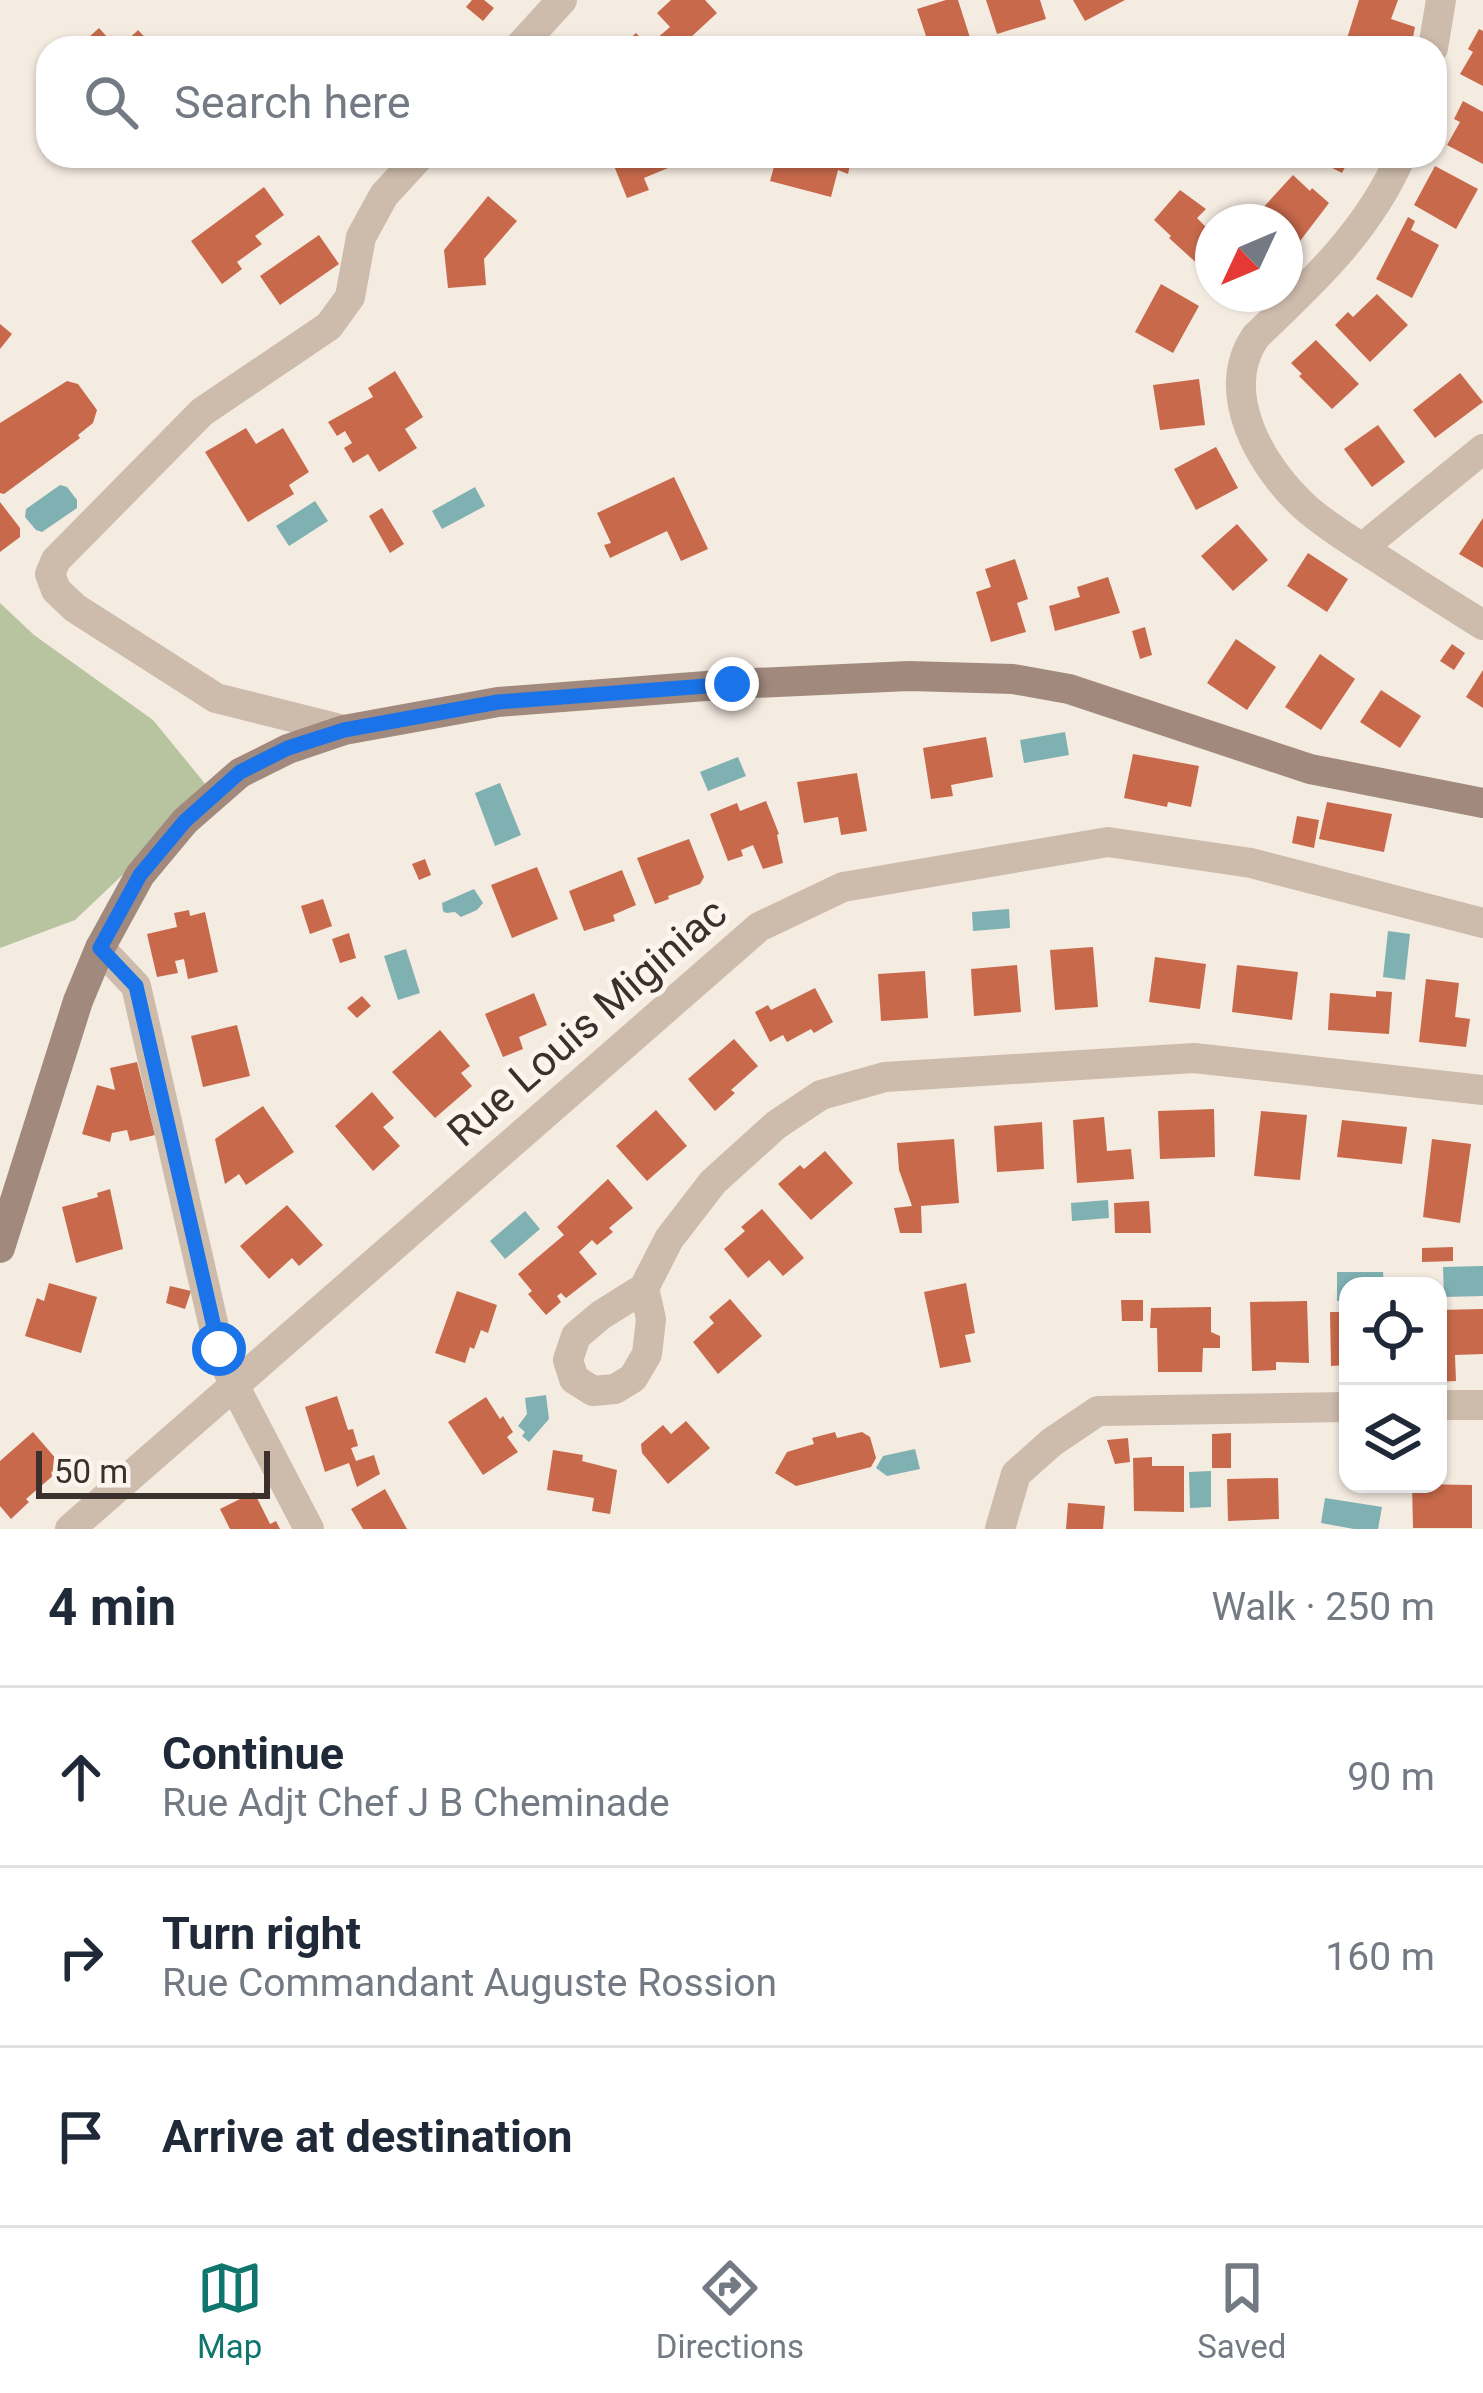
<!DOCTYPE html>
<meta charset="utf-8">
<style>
body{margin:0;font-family:Roboto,sans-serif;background:#f2f2f3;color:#1f2937}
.controls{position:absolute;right:36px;bottom:36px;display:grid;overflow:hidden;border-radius:24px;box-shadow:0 3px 9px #0004}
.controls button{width:108px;height:108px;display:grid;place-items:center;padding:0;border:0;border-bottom:3px solid #e0e1e3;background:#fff;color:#1f2937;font:60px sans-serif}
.compass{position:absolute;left:1195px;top:204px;width:108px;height:108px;border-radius:50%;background:#fff;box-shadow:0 3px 9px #0004;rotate:226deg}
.scale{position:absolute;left:36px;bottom:30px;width:234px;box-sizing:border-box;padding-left:12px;border:6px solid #3b302b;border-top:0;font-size:33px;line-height:42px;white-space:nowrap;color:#3b302b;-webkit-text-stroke:9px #fbf5ee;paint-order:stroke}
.stop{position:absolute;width:36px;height:36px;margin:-27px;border:9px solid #1a73e8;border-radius:50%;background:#fff}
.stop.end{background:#1a73e8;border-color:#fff;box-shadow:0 3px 12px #0008}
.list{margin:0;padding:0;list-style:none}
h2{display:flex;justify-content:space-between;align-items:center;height:156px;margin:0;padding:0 48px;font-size:51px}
h2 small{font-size:39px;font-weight:400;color:#747a83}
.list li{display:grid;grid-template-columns:78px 1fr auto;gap:36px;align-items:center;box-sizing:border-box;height:180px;padding:0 48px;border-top:3px solid #e0e1e3}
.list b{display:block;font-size:45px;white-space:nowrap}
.list p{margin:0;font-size:39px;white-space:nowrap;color:#747a83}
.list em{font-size:39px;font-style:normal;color:#747a83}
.icon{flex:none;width:66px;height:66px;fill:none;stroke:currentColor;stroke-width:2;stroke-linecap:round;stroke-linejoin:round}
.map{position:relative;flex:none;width:1483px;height:1529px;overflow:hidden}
.search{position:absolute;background:#fff;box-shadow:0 3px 9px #0004;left:36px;right:36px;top:36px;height:132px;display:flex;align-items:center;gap:30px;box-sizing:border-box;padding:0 42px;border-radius:36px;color:#747a83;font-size:45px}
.sheet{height:696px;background:#fff}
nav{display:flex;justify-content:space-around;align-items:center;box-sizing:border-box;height:168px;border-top:3px solid #e0e1e3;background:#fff;font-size:33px;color:#747a83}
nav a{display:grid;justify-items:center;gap:6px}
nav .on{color:#0f766e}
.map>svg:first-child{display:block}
</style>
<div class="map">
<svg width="1483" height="1529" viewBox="0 0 1483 1529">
<rect width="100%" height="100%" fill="#f4ebe1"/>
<polygon fill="#b8c4a0" points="0,603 34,635 153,720 211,791 75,920 0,948"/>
<g fill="#7fb0b2">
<polygon points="60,485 67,487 77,500 77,508 42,532 36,530 25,517 26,509"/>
<polygon points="475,487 485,506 442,529 432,511"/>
<polygon points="315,501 328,521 289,546 276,526"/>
<polygon points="1065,732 1069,755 1024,763 1020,740"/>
<polygon points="738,757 746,776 708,791 700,772"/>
<polygon points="500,783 521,835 495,846 475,793"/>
<polygon points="474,889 483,903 477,910 461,917 455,912 446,913 443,911 442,903"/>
<polygon points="1009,909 1010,928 973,931 972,912"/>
<polygon points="1388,931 1410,934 1405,980 1383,977"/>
<polygon points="406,949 420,993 398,1000 384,956"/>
<polygon points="1108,1200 1109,1218 1072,1221 1071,1203"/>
<polygon points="525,1211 540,1229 505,1259 490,1241"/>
<polygon points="1483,1266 1483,1296 1444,1297 1443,1267"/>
<polygon points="1337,1272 1383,1272 1384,1286 1348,1286 1348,1301 1337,1301"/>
<polygon points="546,1395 549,1419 529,1442 522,1436 525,1432 518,1426 527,1414 525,1398"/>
<polygon points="915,1449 920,1469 887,1476 876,1468 883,1456"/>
<polygon points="1211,1471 1211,1507 1190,1508 1189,1472"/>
<polygon points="1325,1498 1382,1507 1378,1529 1354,1529 1321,1523"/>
</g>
<g fill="#c8694b">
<polygon points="472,0 484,0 494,8 483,21 466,7"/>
<polygon points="671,0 705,0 717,13 690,38 694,41 686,48 620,48 636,33 648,46 670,27 657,13"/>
<polygon points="946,0 958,0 972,44 961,48 930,48 917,9"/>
<polygon points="986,0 1040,0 1046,19 997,34"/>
<polygon points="1073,0 1125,0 1085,21"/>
<polygon points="1359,0 1398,0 1391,19 1415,27 1411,48 1344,48"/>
<polygon points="99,28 117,48 77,48"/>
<polygon points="1479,29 1483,31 1483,86 1460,74 1473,52 1468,49"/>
<polygon points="138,30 155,48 118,48 135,33"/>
<polygon points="1463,101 1483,112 1483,164 1447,145 1460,122 1454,119"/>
<polygon points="610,156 663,156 668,168 644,178 649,190 627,198"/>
<polygon points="777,156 852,156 848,174 838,170 831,197 770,181"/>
<polygon points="1309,156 1351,156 1342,173"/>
<polygon points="1435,166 1478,189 1456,229 1414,205"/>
<polygon points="1293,175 1310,191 1312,188 1329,203 1297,245 1285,234 1285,222 1272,222 1260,211"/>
<polygon points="264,187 284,215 255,236 262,244 237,262 242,269 222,284 191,241"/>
<polygon points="1180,190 1206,209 1197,218 1206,227 1210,224 1213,226 1213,278 1169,238 1171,236 1154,220"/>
<polygon points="488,196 517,221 484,259 486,285 448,288 444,250"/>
<polygon points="1408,217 1415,221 1411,230 1439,245 1412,298 1376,279"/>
<polygon points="319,235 339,264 280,305 260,276"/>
<polygon points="1161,284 1199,306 1173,353 1135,332"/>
<polygon points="1377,294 1408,325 1370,362 1335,325 1348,312 1353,317"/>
<polygon points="0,324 12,334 0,349"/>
<polygon points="1316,340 1359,384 1332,409 1299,376 1302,374 1291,363"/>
<polygon points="395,371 423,417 405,429 417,448 379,472 368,454 353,463 344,448 352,443 345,431 337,436 328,422 373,397 368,388"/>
<polygon points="1460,373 1483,402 1435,438 1413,410"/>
<polygon points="1199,379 1205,425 1160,430 1153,385"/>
<polygon points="67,381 78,384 97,410 93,423 78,435 80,438 4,494 0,493 0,423"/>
<polygon points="1378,425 1405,462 1372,487 1344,449"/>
<polygon points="246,428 256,444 283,428 309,472 289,485 294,494 248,522 205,452"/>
<polygon points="1216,447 1238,488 1196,510 1174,469"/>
<polygon points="674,477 708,549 681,561 667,531 610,558 604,545 611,543 597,513"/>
<polygon points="0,502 20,528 20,537 0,552"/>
<polygon points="382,508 404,544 390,553 369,516"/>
<polygon points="1483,518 1483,568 1459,554"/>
<polygon points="1237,524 1268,560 1233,591 1201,556"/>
<polygon points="1308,553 1348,579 1327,612 1287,586"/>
<polygon points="1015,559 1028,599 1017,603 1026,632 991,642 976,592 991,587 985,569"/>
<polygon points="1108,577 1120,613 1055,631 1049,606 1080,597 1077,587"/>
<polygon points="1145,627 1152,655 1140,659 1132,631"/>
<polygon points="1236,639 1276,667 1247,710 1207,683"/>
<polygon points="1452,644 1465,653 1454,670 1440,661"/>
<polygon points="1320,654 1355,679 1321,730 1285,707"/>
<polygon points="1483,670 1483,708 1466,697"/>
<polygon points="1381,690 1421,716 1400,748 1360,722"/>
<polygon points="986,737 993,777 951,785 953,796 931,799 923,748"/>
<polygon points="1133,754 1199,766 1191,807 1168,802 1167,807 1124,798"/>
<polygon points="857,773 867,831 841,835 838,817 804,823 797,782"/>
<polygon points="766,801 779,834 777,835 783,863 763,869 753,845 741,850 743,856 728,861 710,814 737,803 740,811"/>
<polygon points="1327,802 1392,814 1384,852 1319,839"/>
<polygon points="1297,816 1319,820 1314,848 1292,843"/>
<polygon points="689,839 704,877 700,884 668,896 669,899 655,904 637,858"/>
<polygon points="425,859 431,875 419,880 412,864"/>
<polygon points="537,867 558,919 512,938 491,885"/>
<polygon points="622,870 636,905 613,915 615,921 584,931 569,891"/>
<polygon points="323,899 332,926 310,934 301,906"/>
<polygon points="189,910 190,916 205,912 218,972 188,979 184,959 175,961 178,973 157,977 147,934 177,927 174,913"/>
<polygon points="349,933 356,958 340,963 332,939"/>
<polygon points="1093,947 1098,1007 1055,1010 1050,950"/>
<polygon points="1155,957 1206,964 1200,1009 1149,1002"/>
<polygon points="1017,965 1021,1012 974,1016 971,969"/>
<polygon points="1237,965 1298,972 1292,1020 1232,1012"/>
<polygon points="925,971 928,1018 881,1021 878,974"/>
<polygon points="1426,979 1459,983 1455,1017 1470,1019 1466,1047 1419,1042"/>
<polygon points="815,988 833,1022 814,1033 811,1029 787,1042 783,1035 770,1042 755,1012 768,1005 771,1010"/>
<polygon points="1376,991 1392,992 1389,1034 1328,1030 1330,993 1376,997"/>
<polygon points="534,993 547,1025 519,1037 523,1049 503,1057 485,1014"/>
<polygon points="362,996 371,1006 357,1018 347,1008"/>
<polygon points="237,1025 250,1076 203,1087 191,1036"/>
<polygon points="440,1030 470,1066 461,1073 472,1086 435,1118 392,1072"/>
<polygon points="734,1039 758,1066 731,1090 735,1093 715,1111 688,1079"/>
<polygon points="137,1062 155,1135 130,1141 127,1130 112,1133 110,1142 82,1134 97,1085 115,1090 110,1068"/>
<polygon points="372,1092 394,1118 383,1127 400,1146 373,1171 335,1126"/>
<polygon points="263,1106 294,1152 246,1185 239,1174 225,1184 215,1139"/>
<polygon points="1214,1109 1215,1157 1160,1159 1158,1111"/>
<polygon points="656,1110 687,1146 647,1181 616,1146"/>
<polygon points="1261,1111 1307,1115 1300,1180 1254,1176"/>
<polygon points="1104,1117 1107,1151 1131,1149 1134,1179 1077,1183 1073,1120"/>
<polygon points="1342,1120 1407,1127 1402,1164 1337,1157"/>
<polygon points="1042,1122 1044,1169 997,1172 994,1126"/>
<polygon points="954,1139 959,1203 921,1206 922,1233 900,1233 894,1208 912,1206 899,1170 897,1143"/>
<polygon points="1432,1139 1471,1144 1460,1223 1423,1217"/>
<polygon points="825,1151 853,1183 811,1220 778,1184 800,1165 804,1169"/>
<polygon points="608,1179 633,1208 609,1228 613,1232 597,1245 592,1240 579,1252 597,1274 566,1298 561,1293 557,1296 561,1302 546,1315 528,1294 532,1291 518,1274 564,1235 557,1227"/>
<polygon points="110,1189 123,1249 76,1263 62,1207 98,1197 97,1193"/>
<polygon points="1149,1201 1151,1233 1115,1233 1114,1203"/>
<polygon points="287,1205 323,1245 299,1266 292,1258 269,1279 240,1246"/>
<polygon points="762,1209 804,1258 783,1276 769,1260 748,1278 724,1249 745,1231 741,1227"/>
<polygon points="1453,1247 1453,1261 1422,1262 1422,1248"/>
<polygon points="49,1283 97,1297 81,1353 25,1336 37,1298 44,1301"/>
<polygon points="966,1283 975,1333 965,1335 971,1362 940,1368 924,1292"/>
<polygon points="170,1286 191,1291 185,1309 166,1303"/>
<polygon points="457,1291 497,1305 488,1333 481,1330 474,1349 470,1347 465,1363 435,1353"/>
<polygon points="730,1299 762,1336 718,1374 693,1342 714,1323 709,1317"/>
<polygon points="1121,1300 1143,1300 1143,1321 1122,1321"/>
<polygon points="1307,1301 1309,1363 1276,1362 1276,1370 1252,1371 1250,1302"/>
<polygon points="1211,1307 1211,1332 1220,1336 1220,1348 1203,1348 1202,1372 1158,1372 1157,1328 1150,1328 1151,1308"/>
<polygon points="1483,1309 1483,1354 1455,1355 1456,1381 1438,1382 1438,1310"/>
<polygon points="1330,1312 1348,1312 1348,1365 1331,1366"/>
<polygon points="337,1396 348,1430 353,1429 358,1446 351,1448 356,1461 374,1455 380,1474 357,1487 349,1463 325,1472 305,1407"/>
<polygon points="486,1397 500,1419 503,1416 513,1432 507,1437 518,1452 483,1475 448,1422"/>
<polygon points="686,1421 710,1448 668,1484 642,1453 641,1444 663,1425 671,1434"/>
<polygon points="33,1432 63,1467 26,1499 29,1502 11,1519 0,1506 0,1461"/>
<polygon points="835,1432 837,1438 862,1432 870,1437 876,1458 871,1467 796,1486 775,1473 787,1452 814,1444 812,1438"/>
<polygon points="1231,1433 1231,1468 1212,1468 1212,1434"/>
<polygon points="1128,1438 1130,1462 1115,1464 1107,1440"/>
<polygon points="553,1450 583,1455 582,1461 617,1470 610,1514 592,1511 594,1498 547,1490"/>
<polygon points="1152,1457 1152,1466 1184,1466 1184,1512 1134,1511 1133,1458"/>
<polygon points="1278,1478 1279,1519 1228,1521 1227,1479"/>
<polygon points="1412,1484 1472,1485 1472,1528 1413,1528"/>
<polygon points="385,1489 407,1529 363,1529 351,1509"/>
<polygon points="254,1492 270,1524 276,1521 280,1529 230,1529 220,1509"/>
<polygon points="1068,1503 1105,1506 1103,1529 1066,1529"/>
</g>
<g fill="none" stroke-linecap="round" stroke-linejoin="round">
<g stroke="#cdbbac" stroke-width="30">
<polyline points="518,48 562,0"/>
<polyline points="1433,48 1441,0"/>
<path d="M 1401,156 C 1369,230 1313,282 1256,336 C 1217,392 1261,467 1305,507 C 1326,526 1350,540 1373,555 C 1410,579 1446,602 1483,625"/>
<polyline points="1362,548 1483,449"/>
<polyline points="344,730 216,698 75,608 56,590 50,574 56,560 202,412 329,326 350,297 361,237 384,195 420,156"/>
<polyline points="100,948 136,986 219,1349 234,1385 309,1529"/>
<polyline points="644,1288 651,1319 647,1354 633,1378 615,1389 593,1391 574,1379 568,1360 576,1336 601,1315 644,1288 669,1239 713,1182 776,1125 821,1095 885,1077 1194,1058 1483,1090"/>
<polyline points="1438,1405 1483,1405"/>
<polyline points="70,1529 759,927 843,887 1108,842 1251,863 1483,923"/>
<polyline points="1000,1529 1016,1474 1052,1442 1098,1411 1348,1407"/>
</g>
<polyline stroke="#a18a7d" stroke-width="30" points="0,1248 78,1001 100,948 140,875 185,821 240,773 288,749 344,730 498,702 732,684 909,676 1013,679 1069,689 1310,769 1483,803"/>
</g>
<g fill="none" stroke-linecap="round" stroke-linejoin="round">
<polyline stroke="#1a73e8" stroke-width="15" points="219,1349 136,986 100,948 140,875 185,821 240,772 288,748 344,730 498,702 732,684"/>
</g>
<g text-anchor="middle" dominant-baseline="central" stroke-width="10" stroke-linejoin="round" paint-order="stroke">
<g font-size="42" fill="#3b302b" stroke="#fbf5ee">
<text transform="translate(587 1022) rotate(-41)">Rue Louis Miginiac</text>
</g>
</g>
</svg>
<div class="controls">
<button><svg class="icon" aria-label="locate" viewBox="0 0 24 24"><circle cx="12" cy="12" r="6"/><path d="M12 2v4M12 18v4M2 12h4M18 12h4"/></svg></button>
<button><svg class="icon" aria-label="layers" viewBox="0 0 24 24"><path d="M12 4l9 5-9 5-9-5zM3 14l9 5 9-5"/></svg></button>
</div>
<svg class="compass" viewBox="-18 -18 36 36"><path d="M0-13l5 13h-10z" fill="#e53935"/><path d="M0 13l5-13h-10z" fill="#747a83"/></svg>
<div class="scale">50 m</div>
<div class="stop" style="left:219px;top:1349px"></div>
<div class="stop end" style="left:732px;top:684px"></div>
<div class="search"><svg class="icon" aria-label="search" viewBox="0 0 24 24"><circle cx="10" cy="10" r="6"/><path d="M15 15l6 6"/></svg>Search here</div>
</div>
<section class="sheet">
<h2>4 min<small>Walk · 250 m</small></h2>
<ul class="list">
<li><svg class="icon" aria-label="ahead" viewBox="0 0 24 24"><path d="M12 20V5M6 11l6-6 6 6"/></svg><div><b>Continue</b><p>Rue Adjt Chef J B Cheminade</p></div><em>90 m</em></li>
<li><svg class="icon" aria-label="right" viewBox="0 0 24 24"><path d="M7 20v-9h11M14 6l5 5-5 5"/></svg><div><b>Turn right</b><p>Rue Commandant Auguste Rossion</p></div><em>160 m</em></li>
<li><svg class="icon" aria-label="arrive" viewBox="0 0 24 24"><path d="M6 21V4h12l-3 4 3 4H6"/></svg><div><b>Arrive at destination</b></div></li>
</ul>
</section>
<nav>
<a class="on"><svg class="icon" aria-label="map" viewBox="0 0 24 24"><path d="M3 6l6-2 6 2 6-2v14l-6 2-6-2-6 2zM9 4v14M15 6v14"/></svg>Map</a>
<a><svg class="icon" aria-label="directions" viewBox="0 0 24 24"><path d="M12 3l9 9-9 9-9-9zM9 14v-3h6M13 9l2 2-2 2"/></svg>Directions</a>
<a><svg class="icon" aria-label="saved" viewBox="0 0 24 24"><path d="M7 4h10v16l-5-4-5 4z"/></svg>Saved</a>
</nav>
